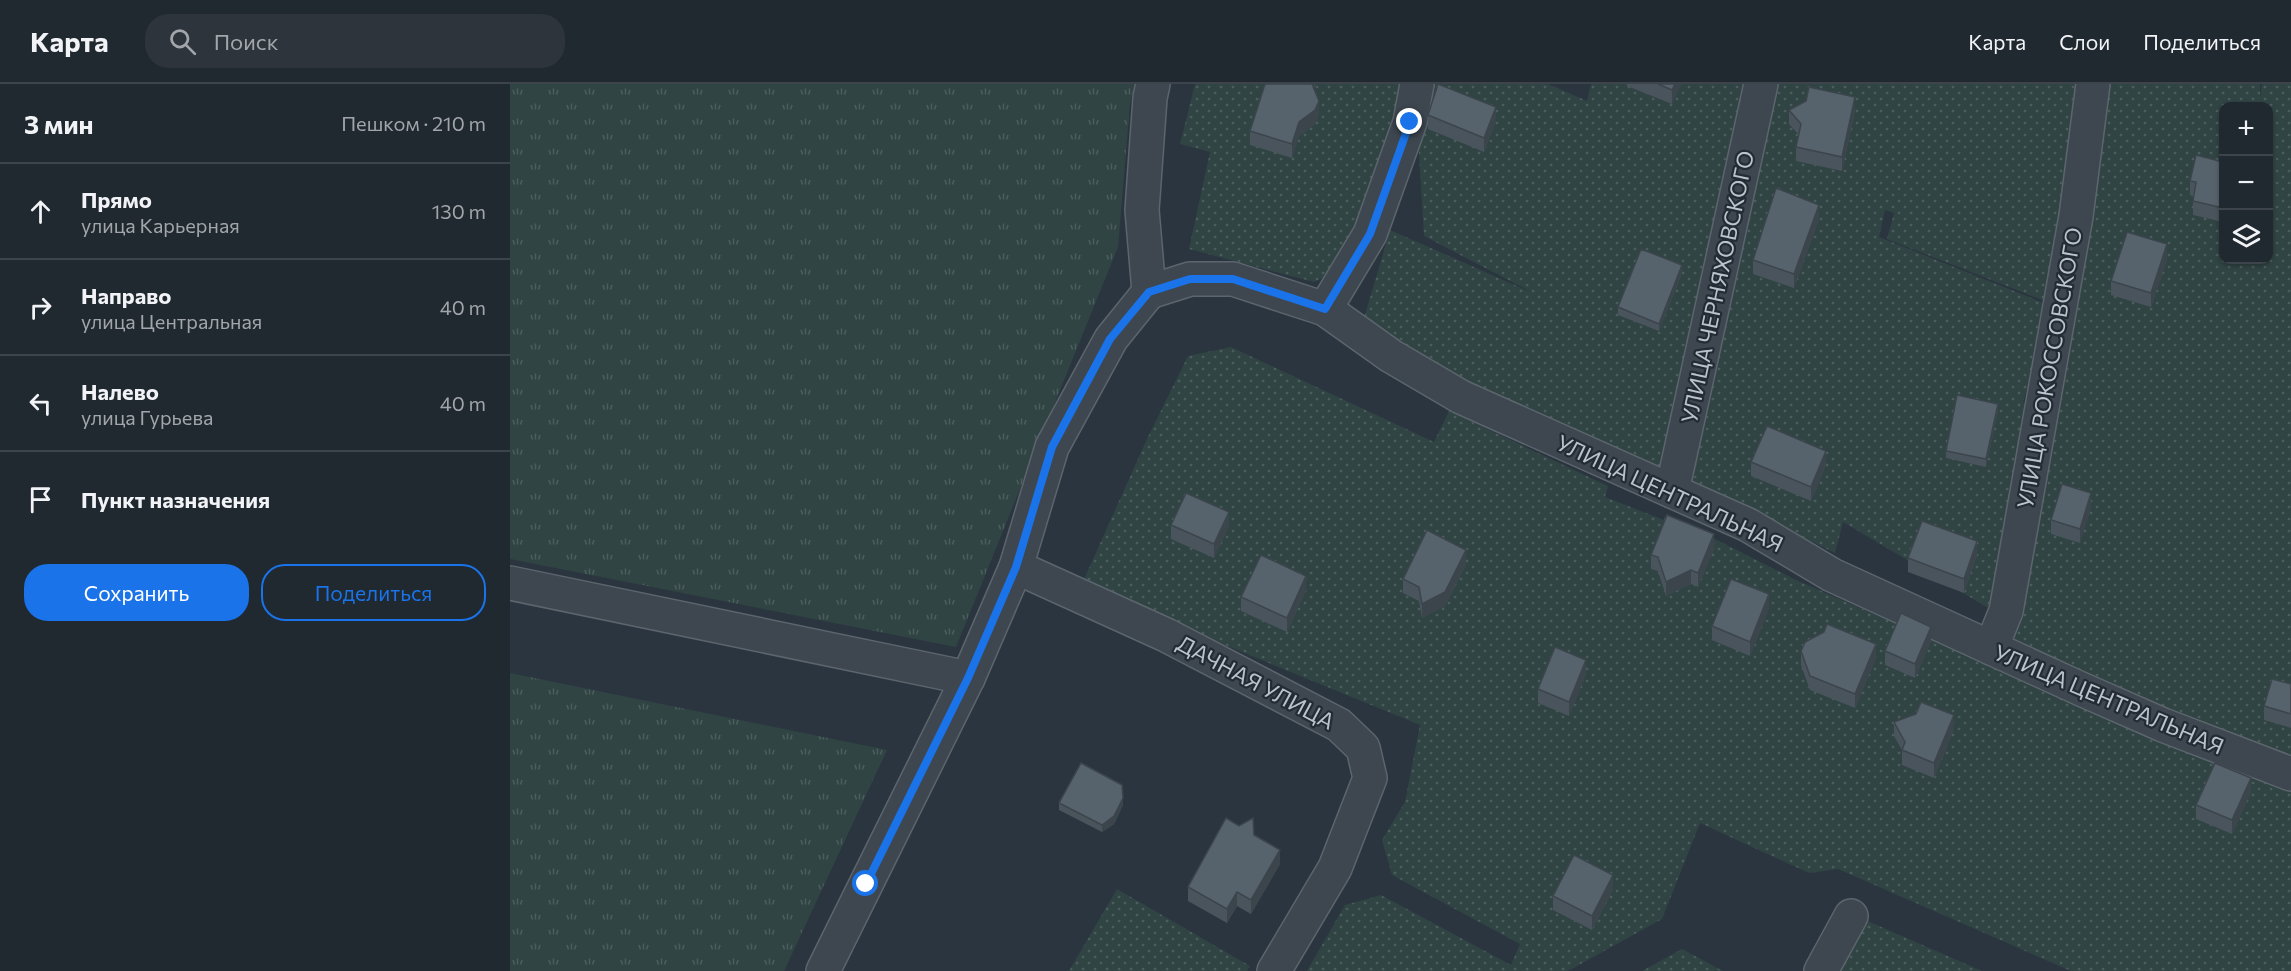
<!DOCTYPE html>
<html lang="ru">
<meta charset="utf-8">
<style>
body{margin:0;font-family:Commissioner,sans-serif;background:#2d343c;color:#f1f3f6}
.controls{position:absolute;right:18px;top:18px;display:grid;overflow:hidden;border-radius:12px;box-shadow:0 2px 4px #0004}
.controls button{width:54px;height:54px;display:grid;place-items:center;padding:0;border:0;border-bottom:2px solid #3d444c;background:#202830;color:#f1f3f6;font:30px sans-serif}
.stop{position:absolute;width:18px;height:18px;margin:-14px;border:4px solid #1a73e8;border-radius:50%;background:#fff}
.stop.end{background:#1a73e8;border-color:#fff;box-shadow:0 2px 6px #0008}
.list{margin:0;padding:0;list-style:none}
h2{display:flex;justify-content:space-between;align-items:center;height:78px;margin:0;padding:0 24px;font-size:26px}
h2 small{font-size:20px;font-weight:400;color:#a2a6ab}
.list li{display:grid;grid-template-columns:39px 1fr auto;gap:18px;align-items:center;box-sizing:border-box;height:96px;padding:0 24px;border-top:2px solid #3d444c}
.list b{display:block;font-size:22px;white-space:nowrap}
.list p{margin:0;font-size:20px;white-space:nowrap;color:#a2a6ab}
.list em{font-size:20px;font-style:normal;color:#a2a6ab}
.actions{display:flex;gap:12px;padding:18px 24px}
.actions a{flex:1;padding:14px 0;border:2px solid #1a73e8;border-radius:24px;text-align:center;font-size:21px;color:#1a73e8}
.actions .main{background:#1a73e8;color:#fff}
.icon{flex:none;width:33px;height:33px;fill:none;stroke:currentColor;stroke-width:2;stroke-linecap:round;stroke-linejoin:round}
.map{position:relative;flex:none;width:1781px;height:887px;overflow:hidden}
header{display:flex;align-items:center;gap:36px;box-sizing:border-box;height:84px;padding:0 30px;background:#202830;border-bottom:2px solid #3d444c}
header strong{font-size:28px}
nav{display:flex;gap:33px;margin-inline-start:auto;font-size:21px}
.search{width:420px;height:54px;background:#2d343c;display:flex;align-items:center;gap:15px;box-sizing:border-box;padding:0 21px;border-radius:24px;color:#a2a6ab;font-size:22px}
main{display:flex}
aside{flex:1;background:#202830}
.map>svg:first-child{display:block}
</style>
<header>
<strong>Карта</strong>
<div class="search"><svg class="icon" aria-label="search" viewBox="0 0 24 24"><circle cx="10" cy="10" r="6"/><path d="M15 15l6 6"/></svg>Поиск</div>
<nav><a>Карта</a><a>Слои</a><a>Поделиться</a></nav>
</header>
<main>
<aside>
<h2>3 мин<small>Пешком · 210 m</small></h2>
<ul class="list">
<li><svg class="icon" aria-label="ahead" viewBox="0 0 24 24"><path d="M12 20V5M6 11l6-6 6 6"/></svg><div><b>Прямо</b><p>улица Карьерная</p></div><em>130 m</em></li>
<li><svg class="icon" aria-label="right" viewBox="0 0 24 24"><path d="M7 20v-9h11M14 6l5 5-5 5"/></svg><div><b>Направо</b><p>улица Центральная</p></div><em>40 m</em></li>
<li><svg class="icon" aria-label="left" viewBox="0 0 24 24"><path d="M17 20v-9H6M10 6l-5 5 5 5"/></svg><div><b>Налево</b><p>улица Гурьева</p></div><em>40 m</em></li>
<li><svg class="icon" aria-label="arrive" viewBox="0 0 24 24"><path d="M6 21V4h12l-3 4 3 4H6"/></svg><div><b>Пункт назначения</b></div></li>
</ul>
<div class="actions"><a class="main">Сохранить</a><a>Поделиться</a></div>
</aside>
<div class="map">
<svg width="1781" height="887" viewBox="0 0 1781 887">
<defs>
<pattern id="grass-tufts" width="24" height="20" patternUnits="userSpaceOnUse" patternTransform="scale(1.5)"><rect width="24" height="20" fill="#304443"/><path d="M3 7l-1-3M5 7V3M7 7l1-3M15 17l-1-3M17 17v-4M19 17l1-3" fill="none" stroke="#4c5d5d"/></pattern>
<pattern id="garden-dots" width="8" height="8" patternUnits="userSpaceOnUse" patternTransform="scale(1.5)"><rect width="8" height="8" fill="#304443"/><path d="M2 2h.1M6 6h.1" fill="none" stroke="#4c5d5d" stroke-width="1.8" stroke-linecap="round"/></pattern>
</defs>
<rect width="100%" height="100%" fill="#2b3540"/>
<g fill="url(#grass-tufts)">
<polygon points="0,0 625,0 620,20 608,163 446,563 0,475"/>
<polygon points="0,589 377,666 274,887 0,887"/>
</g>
<g fill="url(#garden-dots)" fill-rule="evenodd">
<polygon points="685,0 894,0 864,112 836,183 804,198 679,165 700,68 670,60"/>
<polygon points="920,0 1038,0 1077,17 1081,0 1241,0 1158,388 949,293 852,241 880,146 1023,209 914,152 908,53"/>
<polygon points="1261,0 1574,0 1535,217 1377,155 1384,129 1375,126 1369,153 1539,221 1513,319 1524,324 1485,528 1333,438 1325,469 1180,397"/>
<path d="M 1597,0 L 1750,0 L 1750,15 L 1752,0 L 1781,0 L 1781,678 L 1505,558 L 1502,541 ZM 1714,22 L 1758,22 L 1758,176 L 1714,176 Z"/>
<polygon points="721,263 924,358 939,327 1098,402 1095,413 1154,436 1156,430 1286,496 1694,674 1781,708 1781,887 1561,887 1328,785 1299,789 1190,739 1152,835 1058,887 797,887 835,821 871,811 1001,881 1010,860 882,791 872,756 895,718 910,641 571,502 637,355 678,272"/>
<polygon points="607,805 740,882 737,887 559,887"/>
<polygon points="1353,835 1472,887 1325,887"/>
<polygon points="1172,865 1213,887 1132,887"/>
</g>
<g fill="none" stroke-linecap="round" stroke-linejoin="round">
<defs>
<g id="minor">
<polyline points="639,208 680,195 723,195 815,225 881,272 951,313 1238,441 1322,491 1571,605 1653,641 1781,690"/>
<polyline points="639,208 632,126 640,14 643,0"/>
<polyline points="815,225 860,150 900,38 907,0"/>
<polyline points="1162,407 1251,0"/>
<polyline points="506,483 656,551 829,641 853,664 860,694 825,784 764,887"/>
<polyline points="0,499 458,594"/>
<polyline points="1481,564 1496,527 1566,132 1583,0"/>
<polyline points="313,887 458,594 506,483 542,363 601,255 639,208"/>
<polyline points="1311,887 1341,832"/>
</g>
</defs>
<use href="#minor" stroke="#5c656d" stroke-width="36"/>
<use href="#minor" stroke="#3e4750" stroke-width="33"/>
</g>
<g fill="#4a545d">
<polygon points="805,0 804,5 809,31 805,40 789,52 782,74 740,61 740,47"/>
<polygon points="1117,0 1171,0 1162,20 1117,2"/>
<polygon points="1279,26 1345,27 1332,87 1286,77 1286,63 1289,51 1279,40"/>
<polygon points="918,31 986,37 974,68 918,45"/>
<polygon points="1713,78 1713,138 1683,131 1683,112 1680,111 1680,97"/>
<polygon points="1309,135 1284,204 1243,190 1243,176"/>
<polygon points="1657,175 1641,223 1601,211 1601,197"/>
<polygon points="1172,189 1149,247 1108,231 1108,223"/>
<polygon points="1488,327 1476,383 1436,374 1436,367"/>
<polygon points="1241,378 1316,381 1301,417 1241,392"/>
<polygon points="1581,423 1570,459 1541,450 1541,436"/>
<polygon points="661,441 719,442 704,474 661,455"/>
<polygon points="1204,465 1188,503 1181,500 1156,512 1148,487 1141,485 1141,471"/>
<polygon points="1467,471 1454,509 1398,488 1398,474"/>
<polygon points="956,480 935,522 912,534 909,517 893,509 893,495"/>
<polygon points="796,506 777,548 731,527 731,513"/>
<polygon points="1259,524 1240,572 1202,556 1202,542"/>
<polygon points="1421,557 1405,594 1375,581 1375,567"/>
<polygon points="1291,567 1366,574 1345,624 1300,606 1291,581"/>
<polygon points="1076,590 1059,632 1028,619 1028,605"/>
<polygon points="1781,600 1781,644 1754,636 1754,622"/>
<polygon points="1384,638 1444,645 1424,694 1392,681 1392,666 1384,652"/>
<polygon points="1741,708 1722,750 1686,735 1686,721"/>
<polygon points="549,719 613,721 604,740 592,748 549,726"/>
<polygon points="744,751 770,780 741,830 727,822 717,839 678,817 678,803"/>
<polygon points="1103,805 1082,846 1043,826 1043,812"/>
</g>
<g fill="#3c454c">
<polygon points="1165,0 1171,0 1162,20 1162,6"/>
<polygon points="1345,13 1345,27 1332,87 1332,73"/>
<polygon points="809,17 809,31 805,40 789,52 782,74 782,60 789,38"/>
<polygon points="986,23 986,37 974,68 974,54"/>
<polygon points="1309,121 1309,135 1284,204 1284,190"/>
<polygon points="1657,160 1657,175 1641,223 1641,209"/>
<polygon points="1172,181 1172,189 1149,247 1149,240"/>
<polygon points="1488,320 1488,327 1476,383 1476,375"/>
<polygon points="1316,367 1316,381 1301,417 1301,403"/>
<polygon points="1581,409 1581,423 1570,459 1570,445"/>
<polygon points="719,428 719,442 704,474 704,460"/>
<polygon points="1204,450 1204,465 1188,503 1188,489"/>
<polygon points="1467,457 1467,471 1454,509 1454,495"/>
<polygon points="956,466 956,480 935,522 912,534 912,520"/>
<polygon points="1181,486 1181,500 1156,512 1156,498"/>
<polygon points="796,492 796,506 777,548 777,534"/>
<polygon points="1259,510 1259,524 1240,572 1240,558"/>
<polygon points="1421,543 1421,557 1405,594 1405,580"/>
<polygon points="1366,560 1366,574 1345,624 1345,610"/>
<polygon points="1076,576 1076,590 1059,632 1059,618"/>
<polygon points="1444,631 1444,645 1424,694 1424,679"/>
<polygon points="1741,694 1741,708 1722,750 1722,736"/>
<polygon points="613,714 613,721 604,740 592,748 592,741"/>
<polygon points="770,766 770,780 741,830 741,816"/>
<polygon points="1103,791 1103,805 1082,846 1082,832"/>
<polygon points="727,808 727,822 717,839 717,825"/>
</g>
<g fill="#56626c" stroke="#3c454c" stroke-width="1.5">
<polygon points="755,0 802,0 809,17 805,26 789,38 782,60 740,47"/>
<polygon points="928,0 986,23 974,54 918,31"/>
<polygon points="1148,0 1165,0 1162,6"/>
<polygon points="1299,3 1345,13 1332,73 1286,63 1291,40 1279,26 1296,17"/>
<polygon points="1686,71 1713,78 1713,124 1683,117 1686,98 1680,97"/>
<polygon points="1266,104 1309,121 1284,190 1243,176"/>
<polygon points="1617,148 1657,160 1641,209 1601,197"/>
<polygon points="1131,165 1172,181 1149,240 1108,223"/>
<polygon points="1447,311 1488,320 1476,375 1436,367"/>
<polygon points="1257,342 1316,367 1301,403 1241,378"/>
<polygon points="1552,400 1581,409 1570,445 1541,436"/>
<polygon points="676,409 719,428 704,460 661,441"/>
<polygon points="1157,431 1204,450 1188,489 1181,486 1156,498 1148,473 1141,471"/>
<polygon points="1412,437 1467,457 1454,495 1398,474"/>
<polygon points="917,446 956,466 935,508 912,520 909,503 893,495"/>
<polygon points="751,471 796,492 777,534 731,513"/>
<polygon points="1221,495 1259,510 1240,558 1202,542"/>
<polygon points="1391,529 1421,543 1405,580 1375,567"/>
<polygon points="1317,540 1366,560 1345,610 1300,592 1291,567 1295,558 1314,548"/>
<polygon points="1045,563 1076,576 1059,618 1028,605"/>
<polygon points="1762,595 1781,600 1781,630 1754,622"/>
<polygon points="1411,618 1444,631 1424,679 1392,666 1395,658 1384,638 1406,630"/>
<polygon points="571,679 612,701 613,714 604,732 592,741 549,719"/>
<polygon points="1705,679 1741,694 1722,736 1686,721"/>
<polygon points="716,734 729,742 743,734 744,751 770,766 741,816 727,808 717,825 678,803"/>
<polygon points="1064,771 1103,791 1082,832 1043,812"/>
</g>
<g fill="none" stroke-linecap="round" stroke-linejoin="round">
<polyline stroke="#1a73e8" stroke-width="8" points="356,800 458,594 506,483 542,363 600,255 639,208 680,195 723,195 815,225 860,150 900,38"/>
</g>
<g text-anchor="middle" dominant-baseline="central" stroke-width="4.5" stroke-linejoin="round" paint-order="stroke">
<g font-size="22" fill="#bbc2ca" stroke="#232c35">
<text transform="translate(1207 203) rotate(-78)">УЛИЦА ЧЕРНЯХОВСКОГО</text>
<text transform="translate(1539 284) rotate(-80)">УЛИЦА РОКОССОВСКОГО</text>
<text transform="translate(1160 409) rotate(25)">УЛИЦА ЦЕНТРАЛЬНАЯ</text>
<text transform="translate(746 598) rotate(28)">ДАЧНАЯ УЛИЦА</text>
<text transform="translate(1599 615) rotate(23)">УЛИЦА ЦЕНТРАЛЬНАЯ</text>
</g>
</g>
</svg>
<div class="controls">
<button>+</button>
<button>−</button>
<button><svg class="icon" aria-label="layers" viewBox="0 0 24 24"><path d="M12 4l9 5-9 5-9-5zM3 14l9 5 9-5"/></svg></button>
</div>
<div class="stop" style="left:356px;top:800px"></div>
<div class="stop end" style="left:900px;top:38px"></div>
</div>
</main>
